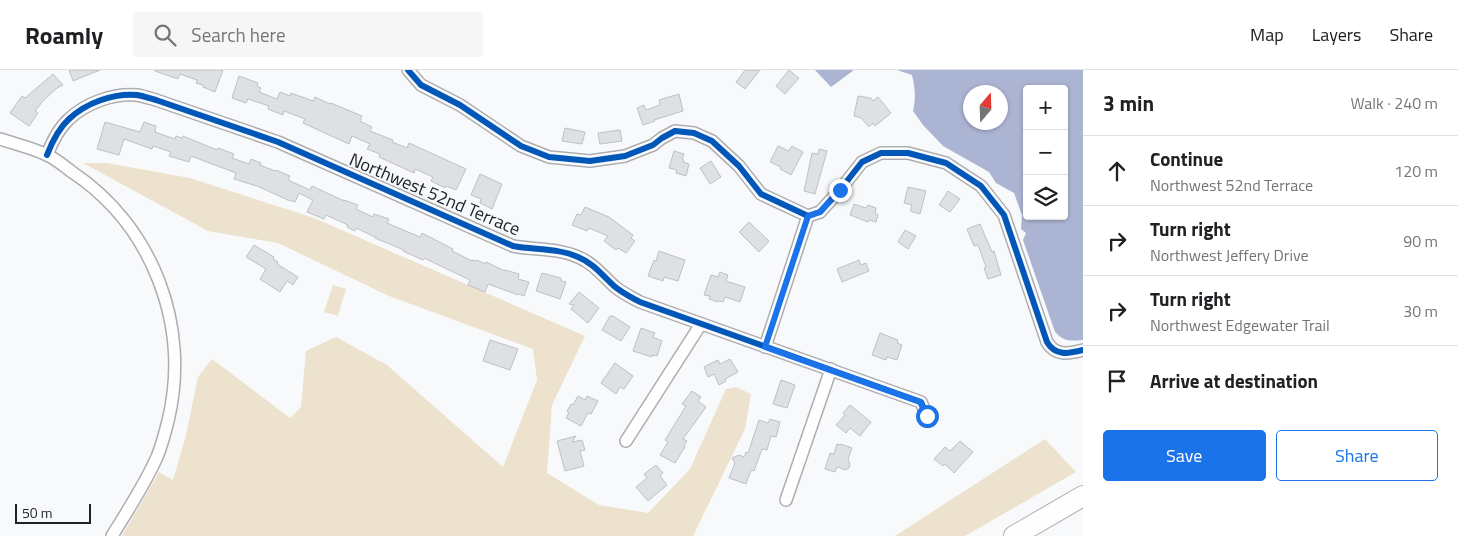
<!DOCTYPE html>
<meta charset="utf-8">
<style>
body{margin:0;font-family:"Titillium Web",sans-serif;background:#f6f6f6;color:#202124}
.controls{position:absolute;right:15px;top:15px;display:grid;overflow:hidden;border-radius:5px;box-shadow:0 1px 4px #0004}
.controls button{width:45px;height:45px;display:grid;place-items:center;padding:0;border:0;border-bottom:1px solid #e0e0e0;background:#fff;color:#202124;font:25px sans-serif}
.compass{position:absolute;left:963px;top:15px;width:45px;height:45px;border-radius:50%;background:#fff;box-shadow:0 1px 4px #0004;rotate:19deg}
.scale{position:absolute;left:15px;bottom:12px;width:76px;box-sizing:border-box;padding-left:5px;border:2px solid #202229;border-top:0;font-size:14px;line-height:18px;white-space:nowrap;color:#202229;-webkit-text-stroke:4px #f7f8fc;paint-order:stroke}
.stop{position:absolute;width:15px;height:15px;margin:-11px;border:4px solid #1a73e8;border-radius:50%;background:#fff}
.stop.end{background:#1a73e8;border-color:#fff;box-shadow:0 1px 5px #0008}
.list{margin:0;padding:0;list-style:none}
h2{display:flex;justify-content:space-between;align-items:center;height:65px;margin:0;padding:0 20px;font-size:21px}
h2 small{font-size:16px;font-weight:400;color:#757577}
.list li{display:grid;grid-template-columns:32px 1fr auto;gap:15px;align-items:center;box-sizing:border-box;height:70px;padding:0 20px;border-top:1px solid #e0e0e0}
.list b{display:block;font-size:19px;white-space:nowrap}
.list p{margin:0;font-size:16px;white-space:nowrap;color:#757577}
.list em{font-size:16px;font-style:normal;color:#757577}
.actions{display:flex;gap:10px;padding:15px 20px}
.actions a{flex:1;padding:11px 0;border:1px solid #1a73e8;border-radius:5px;text-align:center;font-size:18px;color:#1a73e8}
.actions .main{background:#1a73e8;color:#fff}
.icon{flex:none;width:28px;height:28px;fill:none;stroke:currentColor;stroke-width:2;stroke-linecap:round;stroke-linejoin:round}
.map{position:relative;flex:none;width:1083px;height:466px;overflow:hidden}
header{display:flex;align-items:center;gap:30px;box-sizing:border-box;height:70px;padding:0 25px;background:#fff;border-bottom:1px solid #e0e0e0}
header strong{font-size:24px}
nav{display:flex;gap:28px;margin-inline-start:auto;font-size:18px}
.search{width:350px;height:45px;background:#f6f6f6;display:flex;align-items:center;gap:12px;box-sizing:border-box;padding:0 18px;border-radius:5px;color:#757577;font-size:19px}
main{display:flex}
aside{flex:1;background:#fff}
.map>svg:first-child{display:block}
</style>
<header>
<strong>Roamly</strong>
<div class="search"><svg class="icon" aria-label="search" viewBox="0 0 24 24"><circle cx="10" cy="10" r="6"/><path d="M15 15l6 6"/></svg>Search here</div>
<nav><a>Map</a><a>Layers</a><a>Share</a></nav>
</header>
<main>
<div class="map">
<svg width="1083" height="466" viewBox="0 0 1083 466">
<rect width="100%" height="100%" fill="#f8f9fb"/>
<g fill="#ece2cd">
<polygon points="83,93 107,93 190,108 314,148 585,266 552,335 547,403 599,435 648,443 690,399 726,319 736,317 751,324 745,359 693,466 122,466 159,402 173,410 186,365 198,307 212,289 290,348 301,337 306,281 336,267 387,295 503,397 537,310 533,279 389,226 278,173 208,161"/>
<polygon points="333,215 346,219 338,246 324,242"/>
<polygon points="1045,369 1076,402 965,466 895,466"/>
</g>
<g fill="#abb4d3" fill-rule="evenodd">
<polygon points="815,0 854,0 831,17"/>
<path d="M 897,0 L 1083,0 L 1083,270 C 1071,271 1064,272 1055,262 L 1023,170 L 1026,163 L 1021,159 L 1022,145 L 1014,123 L 996,113 L 989,102 L 943,76 L 923,55 L 913,41 C 916,28 915,17 912,5 ZM 1027,19 L 1064,19 L 1064,146 L 1027,146 ZM 971,22 L 1001,22 L 1001,52 L 971,52 Z"/>
</g>
<g fill="#dee0e4" stroke="#bec0c5">
<polygon points="69,0 100,0 73,11"/>
<polygon points="155,0 223,0 215,22 203,17 203,15 196,13 197,10 180,4 178,9 155,1"/>
<polygon points="745,0 760,0 745,19 736,12"/>
<polygon points="789,0 799,8 785,24 776,16"/>
<polygon points="53,4 63,15 57,18 43,31 35,41 38,43 29,56 10,43 22,26 25,28"/>
<polygon points="239,6 258,13 257,16 261,18 259,22 277,29 280,22 290,26 291,23 313,31 315,27 330,34 331,33 362,46 360,51 372,57 370,61 393,70 392,72 407,78 409,73 466,99 456,120 446,116 445,118 431,111 433,107 415,99 414,103 379,87 380,84 367,79 370,74 352,66 349,74 303,53 305,49 284,41 283,45 268,39 269,36 248,29 246,33 232,28"/>
<polygon points="679,24 683,41 654,50 655,51 643,55 637,38 644,35 646,40 660,35 659,30"/>
<polygon points="858,26 871,28 873,31 878,27 891,43 875,56 873,53 869,57 861,48 854,46"/>
<polygon points="105,52 140,62 144,52 156,56 155,62 175,69 176,66 182,68 183,66 217,80 218,78 234,84 232,88 249,94 251,89 261,93 260,95 275,101 276,100 290,106 288,110 310,120 312,116 342,130 347,131 358,135 356,139 373,147 374,144 389,149 387,153 420,167 422,163 453,179 452,181 472,191 472,190 476,191 477,190 485,194 486,192 505,201 505,200 519,204 518,209 529,212 524,226 519,224 518,225 488,214 485,222 468,215 470,210 424,188 423,190 403,181 404,180 375,168 375,167 356,158 355,161 347,157 348,155 326,145 324,149 307,142 313,130 299,123 295,132 288,130 257,116 234,109 236,103 191,86 189,92 169,86 171,82 153,76 152,79 124,69 119,85 97,79"/>
<polygon points="565,58 585,62 582,74 562,71"/>
<polygon points="620,60 622,71 600,74 598,63"/>
<polygon points="778,76 789,81 792,76 803,82 791,105 780,99 781,97 770,92"/>
<polygon points="819,79 827,81 815,124 804,121 812,83 818,84"/>
<polygon points="674,81 684,84 682,89 684,90 683,92 689,94 686,106 676,103 677,100 669,98"/>
<polygon points="711,91 721,107 710,114 700,98"/>
<polygon points="480,104 502,114 492,139 480,133 481,129 471,125"/>
<polygon points="908,117 926,121 920,144 910,141 912,135 904,133"/>
<polygon points="948,121 960,129 950,142 939,135"/>
<polygon points="854,134 866,138 868,135 876,138 875,143 878,145 876,152 869,150 868,152 850,145"/>
<polygon points="585,137 609,147 633,165 631,168 635,171 626,183 618,178 616,180 604,171 608,166 589,158 587,161 572,155 577,144 581,145"/>
<polygon points="749,152 769,171 759,182 739,162"/>
<polygon points="980,154 992,182 994,181 1001,205 988,209 984,198 986,197 978,175 974,176 967,159"/>
<polygon points="905,160 916,166 908,179 898,172"/>
<polygon points="254,175 274,187 273,189 278,192 277,194 298,207 293,215 287,211 280,222 260,209 266,199 246,187"/>
<polygon points="659,181 685,190 678,211 664,207 663,211 648,206 654,190 656,191"/>
<polygon points="859,190 861,195 866,193 869,201 842,212 837,199"/>
<polygon points="720,202 728,205 726,211 745,217 740,232 725,227 723,232 719,231 718,232 709,229 710,226 704,225 711,205 718,207"/>
<polygon points="542,203 561,208 561,211 566,212 560,229 536,221"/>
<polygon points="579,222 599,238 588,253 571,239 574,235 569,234"/>
<polygon points="610,246 613,246 630,257 621,271 602,260"/>
<polygon points="641,258 655,263 653,267 662,271 657,286 652,285 652,287 633,281"/>
<polygon points="880,263 898,270 897,273 902,275 897,290 887,287 886,290 872,285"/>
<polygon points="490,270 518,279 510,300 483,291"/>
<polygon points="730,289 738,302 725,309 726,311 719,315 714,304 708,307 704,297 718,290 720,294"/>
<polygon points="615,293 633,306 624,319 620,317 616,324 601,313"/>
<polygon points="781,310 795,315 787,338 773,334"/>
<polygon points="692,321 701,327 698,331 706,337 683,369 687,371 684,376 685,377 675,393 660,385 668,372 665,370 686,336 682,334"/>
<polygon points="578,326 585,330 587,326 598,331 591,344 588,343 581,356 566,348 569,342 567,341 571,334 573,335"/>
<polygon points="850,335 871,352 860,366 850,358 846,363 836,355 845,345 843,343"/>
<polygon points="770,349 780,352 776,367 771,366 767,380 762,379 754,401 751,400 746,414 729,408 735,393 732,388 739,385 744,387 746,382 748,383 759,350 768,353"/>
<polygon points="576,366 572,372 582,370 585,380 580,381 584,396 565,401 557,371"/>
<polygon points="960,371 973,382 954,403 945,394 943,396 934,389 945,377 950,381"/>
<polygon points="837,374 840,375 841,374 852,378 848,389 850,395 849,398 846,400 837,397 835,402 825,399 830,383 834,384"/>
<polygon points="656,395 663,403 660,406 667,415 648,431 636,417 647,408 644,404"/>
</g>
<g fill="none" stroke-linecap="round" stroke-linejoin="round">
<defs>
<g id="minor">
<path d="M 408,0 L 421,15 L 460,35 L 521,76 L 549,87 L 590,91 L 625,86 L 653,75 L 662,68 L 675,61 L 694,63 L 712,71 L 739,96 L 761,124 L 808,146 L 820,142 L 840,120 L 862,92 L 881,83 L 908,83 L 946,93 L 981,116 L 1004,145 L 1047,272 C 1055,286 1068,284 1083,280"/>
<path d="M 0,69 C 15,74 33,78 47,85 C 56,89 64,96 72,102 C 153,156 191,256 168,351 C 165,363 162,375 157,387 C 145,414 128,440 112,466"/>
<path d="M 47,85 C 52,72 59,58 69,49 C 86,33 113,23 137,25 C 143,26 149,28 156,30 L 278,72 L 513,176 C 534,180 558,178 578,187 C 593,193 602,205 614,216 C 622,223 631,227 640,232 L 921,332 L 927,346"/>
<polyline points="765,277 808,146"/>
<polyline points="626,371 701,254"/>
<polyline points="786,430 831,299"/>
</g>
<polyline id="motorway" points="1014,466 1083,426"/>
</defs>
<use href="#minor" stroke="#acaeb2" stroke-width="14"/>
<use href="#motorway" stroke="#acaeb2" stroke-width="22"/>
<use href="#minor" stroke="#fefefe" stroke-width="11"/>
<use href="#motorway" stroke="#fefefe" stroke-width="20"/>
<defs>
<g id="cycleway">
<path d="M 408,0 L 421,15 L 460,35 L 521,76 L 549,87 L 590,91 L 625,86 L 653,75 L 662,68 L 675,61 L 694,63 L 712,71 L 739,96 L 761,124 L 808,146 L 820,142 L 840,120 L 862,92 L 881,83 L 908,83 L 946,93 L 981,116 L 1004,145 L 1047,272 C 1055,286 1068,284 1083,280"/>
<path d="M 47,85 C 52,72 59,58 69,49 C 86,33 113,23 137,25 C 143,26 149,28 156,30 L 278,72 L 513,176 C 534,180 558,178 578,187 C 593,193 602,205 614,216 C 622,223 631,227 640,232 L 921,332 L 927,346"/>
</g>
</defs>
<use href="#cycleway" stroke="#f7f8fc" stroke-width="9"/>
<use href="#cycleway" stroke="#0057b8" stroke-width="6"/>
</g>
<g fill="none" stroke-linecap="round" stroke-linejoin="round">
<polyline stroke="#1a73e8" stroke-width="6" points="840,120 820,142 808,146 765,277 920,332 927,346"/>
</g>
<g text-anchor="middle" dominant-baseline="central" stroke-width="4" stroke-linejoin="round" paint-order="stroke">
<g font-size="18" fill="#202229" stroke="#f7f8fc">
<text transform="translate(435 124) rotate(23)">Northwest 52nd Terrace</text>
</g>
</g>
</svg>
<div class="controls">
<button>+</button>
<button>−</button>
<button><svg class="icon" aria-label="layers" viewBox="0 0 24 24"><path d="M12 4l9 5-9 5-9-5zM3 14l9 5 9-5"/></svg></button>
</div>
<svg class="compass" viewBox="-18 -18 36 36"><path d="M0-13l5 13h-10z" fill="#e53935"/><path d="M0 13l5-13h-10z" fill="#757577"/></svg>
<div class="scale">50 m</div>
<div class="stop" style="left:927px;top:346px"></div>
<div class="stop end" style="left:840px;top:120px"></div>
</div>
<aside>
<h2>3 min<small>Walk · 240 m</small></h2>
<ul class="list">
<li><svg class="icon" aria-label="ahead" viewBox="0 0 24 24"><path d="M12 20V5M6 11l6-6 6 6"/></svg><div><b>Continue</b><p>Northwest 52nd Terrace</p></div><em>120 m</em></li>
<li><svg class="icon" aria-label="right" viewBox="0 0 24 24"><path d="M7 20v-9h11M14 6l5 5-5 5"/></svg><div><b>Turn right</b><p>Northwest Jeffery Drive</p></div><em>90 m</em></li>
<li><svg class="icon" aria-label="right" viewBox="0 0 24 24"><path d="M7 20v-9h11M14 6l5 5-5 5"/></svg><div><b>Turn right</b><p>Northwest Edgewater Trail</p></div><em>30 m</em></li>
<li><svg class="icon" aria-label="arrive" viewBox="0 0 24 24"><path d="M6 21V4h12l-3 4 3 4H6"/></svg><div><b>Arrive at destination</b></div></li>
</ul>
<div class="actions"><a class="main">Save</a><a>Share</a></div>
</aside>
</main>
